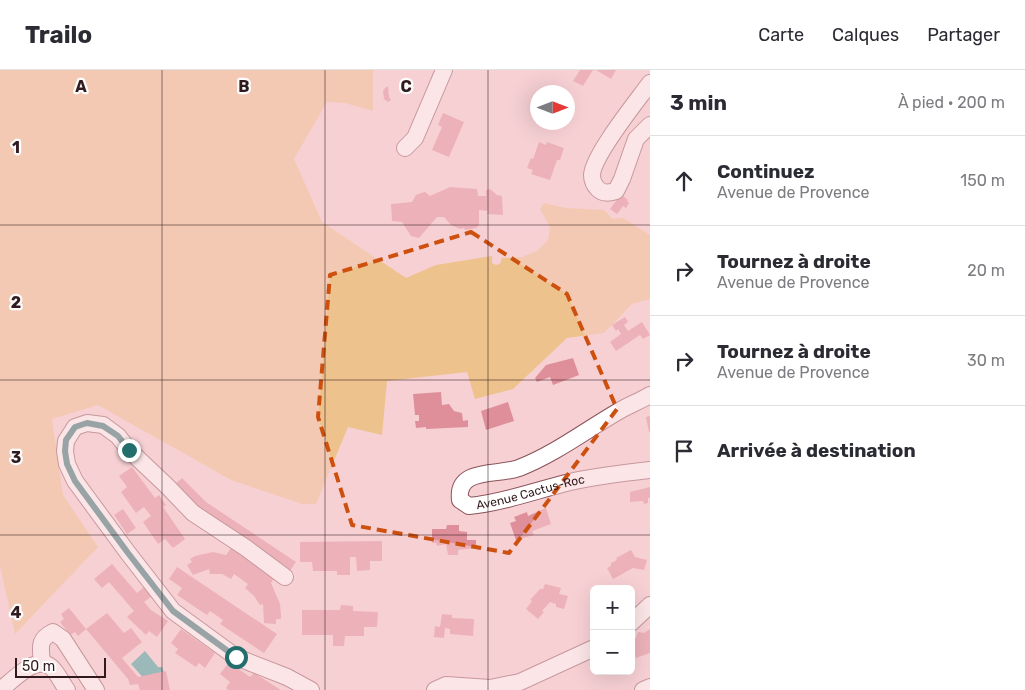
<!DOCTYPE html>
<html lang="fr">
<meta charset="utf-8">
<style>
body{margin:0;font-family:Rubik,sans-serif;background:#f2f2f3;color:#2b2b33}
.controls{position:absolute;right:15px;bottom:15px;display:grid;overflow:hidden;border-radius:8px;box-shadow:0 5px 20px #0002}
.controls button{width:45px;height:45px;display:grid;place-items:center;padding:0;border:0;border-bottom:1px solid #e1e1e2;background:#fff;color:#2b2b33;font:25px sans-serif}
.compass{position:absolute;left:530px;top:15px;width:45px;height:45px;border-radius:50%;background:#fff;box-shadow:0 5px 20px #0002;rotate:90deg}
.scale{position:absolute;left:15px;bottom:12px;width:91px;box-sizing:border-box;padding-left:5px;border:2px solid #311a1d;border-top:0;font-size:14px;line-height:18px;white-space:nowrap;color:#311a1d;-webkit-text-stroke:4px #fcfcfc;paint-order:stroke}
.stop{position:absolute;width:15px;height:15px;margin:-11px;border:4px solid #236e6c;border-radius:50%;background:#fff}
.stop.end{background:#236e6c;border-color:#fff;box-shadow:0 1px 5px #0008}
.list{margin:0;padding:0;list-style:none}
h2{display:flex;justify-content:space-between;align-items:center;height:65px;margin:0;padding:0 20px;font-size:21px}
h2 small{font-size:16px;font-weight:400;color:#7c7c81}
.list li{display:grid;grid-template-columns:32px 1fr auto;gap:15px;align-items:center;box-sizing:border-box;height:90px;padding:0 20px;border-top:1px solid #e1e1e2}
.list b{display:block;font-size:19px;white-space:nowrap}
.list p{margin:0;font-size:16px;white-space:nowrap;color:#7c7c81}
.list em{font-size:16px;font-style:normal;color:#7c7c81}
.icon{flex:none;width:28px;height:28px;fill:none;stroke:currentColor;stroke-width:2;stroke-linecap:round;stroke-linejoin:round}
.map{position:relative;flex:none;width:650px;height:620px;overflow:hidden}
header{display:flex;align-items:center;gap:30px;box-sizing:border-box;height:70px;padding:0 25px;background:#fff;border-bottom:1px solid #e1e1e2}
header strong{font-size:24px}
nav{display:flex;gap:28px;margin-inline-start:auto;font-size:18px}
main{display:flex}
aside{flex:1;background:#fff}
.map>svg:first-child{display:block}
</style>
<header>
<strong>Trailo</strong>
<nav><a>Carte</a><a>Calques</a><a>Partager</a></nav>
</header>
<main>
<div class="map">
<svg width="650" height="620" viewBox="0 0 650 620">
<rect width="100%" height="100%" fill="#f7d0d4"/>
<polygon fill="#edc28d" points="0,0 373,0 373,41 345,33 327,32 294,89 322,152 406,208 436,195 492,186 492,193 496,195 500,194 502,188 522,187 537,181 548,170 550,157 540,139 544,133 566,138 604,140 613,149 623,148 650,165 650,229 632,234 604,263 567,268 513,319 475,329 467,302 387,311 382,365 348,357 316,434 302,434 231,410 98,335 52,349 63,425 98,477 15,564 0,496"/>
<polygon fill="#2d9d99" points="145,581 158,597 162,597 164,603 146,611 131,594"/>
<g fill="#df8f99">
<polygon points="580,0 593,0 583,16 573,11"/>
<polygon points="596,0 616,0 611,9"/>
<polygon points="388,16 389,27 391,30 388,32 384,29 383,21 384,19"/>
<polygon points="443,43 464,52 449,87 432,80 442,57 438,55"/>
<polygon points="539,72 546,75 547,72 564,78 560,90 557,90 550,110 531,104 533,100 527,98 531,88 533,89"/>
<polygon points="450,117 477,119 478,126 486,126 486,120 490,119 497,125 502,126 503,145 487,144 488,141 479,140 479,155 476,158 465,160 464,158 460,159 451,155 444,147 437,147 419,168 411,166 402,152 392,151 391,134 412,132 416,125 421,123 425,122 430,126"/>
<polygon points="621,124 628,130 627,131 629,133 626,138 623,136 617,144 610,139"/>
<polygon points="625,247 628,252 624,255 628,261 642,252 650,265 643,269 640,265 616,281 610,272 621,264 618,259 616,261 612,255"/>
<polygon points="573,288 579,305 553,315 550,307 537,312 535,308 546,295"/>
<polygon points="441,322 442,335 449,334 454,341 462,343 463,351 468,350 468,357 426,359 426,357 416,358 415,351 419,351 419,345 415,345 413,324"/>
<polygon points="508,332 514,351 486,360 481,341"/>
<polygon points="650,346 650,362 649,362 646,347"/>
<polygon points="132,397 155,428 159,425 166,435 163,437 185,469 173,478 165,469 158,474 143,452 151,446 144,437 136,443 121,422 127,417 119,406"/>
<polygon points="182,408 206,432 296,492 289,502 196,439 174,415"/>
<polygon points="650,417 650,428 648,428 648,433 644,434 643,431 630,432 630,422"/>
<polygon points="546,438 551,454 532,461 534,465 516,470 510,453 516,451 514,447 527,442 528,446"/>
<polygon points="123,439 136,458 127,464 114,445"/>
<polygon points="447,455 459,455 459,461 467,462 467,470 476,470 476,478 458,480 458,485 448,485 446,474 437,476 436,473 432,473 432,459 446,459"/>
<polygon points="382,471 382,491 370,491 370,500 357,501 356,487 350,487 350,505 337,505 337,501 313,501 312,492 300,492 300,472"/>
<polygon points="231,478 275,507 271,513 280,534 281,545 281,549 276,549 276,554 264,553 263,534 260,535 254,526 245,518 248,514 234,504 231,509 222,504 210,504 209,499 193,505 187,495 192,492 190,489 195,486 213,482 226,485"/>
<polygon points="631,480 635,487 647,490 644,500 633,498 613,509 607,498 611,496 611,493 617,490 616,488"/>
<polygon points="112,494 137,523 144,517 152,526 144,532 151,540 168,551 157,567 149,561 146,565 127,547 134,541 109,512 102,518 94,509"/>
<polygon points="177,497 277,564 264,583 220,554 223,550 210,541 207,545 177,525 182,518 169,509"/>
<polygon points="545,514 561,518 559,524 568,526 564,539 556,537 556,534 550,532 542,541 544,542 538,549 526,539 532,531 530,530 540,519 543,519"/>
<polygon points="341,535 353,536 353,541 378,542 377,557 364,557 364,566 345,566 344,576 333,576 333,565 302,565 302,540 340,540"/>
<polygon points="69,538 86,559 107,543 124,563 131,558 142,572 122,588 138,607 166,601 170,620 140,620 138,614 130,615 128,609 86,559 78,566 75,562 70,565 60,552 64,549 61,544"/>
<polygon points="442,544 452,545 452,548 474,549 473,566 450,564 450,559 445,558 444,568 434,567 435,556 440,557"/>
<polygon points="181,559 215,583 205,598 199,593 196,597 175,583 178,579 171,573"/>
<polygon points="650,559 650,583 636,588 632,581 631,582 631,571 636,568 638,562 644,563"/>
<polygon points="229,592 250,607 254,603 281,620 228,620 226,618 230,612 220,604"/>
</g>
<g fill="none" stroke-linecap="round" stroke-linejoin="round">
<defs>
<g id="minor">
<path d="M 650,13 C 637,31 593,85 592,105 C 592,111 594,115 598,119 C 603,124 609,123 616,121 L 622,109 L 636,69 L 650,55"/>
<polyline points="405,78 415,68 444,0"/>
<path id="s1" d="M 650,325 C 640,331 629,335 619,341 C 586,360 555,384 519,398 C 497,406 456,397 460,430 L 469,436 C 502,433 537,420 570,412 C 597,406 623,403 650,400"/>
<polyline points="285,507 246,478 193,443 168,417 129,380 118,366 103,355 87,353 75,357 66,371 65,381 67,394 75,411 128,483 173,541 236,587 287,607 311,620"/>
<polyline points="631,553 650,535"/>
<path d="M 42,593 C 41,578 37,570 53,562 L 63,569 L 96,620"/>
<path d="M 0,620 C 12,612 35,584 51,597 C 57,602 62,613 67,620"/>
<polyline points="435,620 446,615 490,618 520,612 594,578"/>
<polyline points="643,620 650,617"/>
</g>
</defs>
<use href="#minor" stroke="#8b545b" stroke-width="18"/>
<use href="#minor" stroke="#fff" stroke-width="16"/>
</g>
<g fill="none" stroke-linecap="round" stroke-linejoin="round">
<polyline stroke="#236e6c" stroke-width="6" points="129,380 118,366 103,356 87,353 75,357 66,370 65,381 67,394 75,411 128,483 173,541 236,587"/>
</g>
<path d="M0 0H650V620H0ZM 471,162 L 567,224 L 617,339 L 509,483 L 352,455 L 318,347 L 330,205 Z" fill="#f7d0d4" fill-opacity=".55" fill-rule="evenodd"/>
<path fill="none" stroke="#cd500f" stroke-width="4" stroke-dasharray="10 6" stroke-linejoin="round" d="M 471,162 L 567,224 L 617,339 L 509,483 L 352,455 L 318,347 L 330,205 Z"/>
<path fill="none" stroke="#311a1d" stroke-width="1" stroke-opacity="0.55" d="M 162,0 L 162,620M 325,0 L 325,620M 488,0 L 488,620M 0,155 L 650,155M 0,310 L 650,310M 0,465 L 650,465"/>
<g text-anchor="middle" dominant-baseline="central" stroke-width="4.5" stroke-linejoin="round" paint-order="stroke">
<g font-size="12" fill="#311a1d" stroke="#fcfcfc">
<text stroke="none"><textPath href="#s1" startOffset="300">Avenue Cactus-Roc</textPath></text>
</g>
</g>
<g font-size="16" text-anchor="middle" font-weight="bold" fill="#311a1d" stroke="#fcfcfc" stroke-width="4.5" stroke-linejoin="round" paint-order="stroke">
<text x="81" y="22">A</text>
<text x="244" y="22">B</text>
<text x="406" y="22">C</text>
<text x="16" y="83">1</text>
<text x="16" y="238">2</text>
<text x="16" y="393">3</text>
<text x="16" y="548">4</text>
</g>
</svg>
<div class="controls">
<button>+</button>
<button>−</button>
</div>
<svg class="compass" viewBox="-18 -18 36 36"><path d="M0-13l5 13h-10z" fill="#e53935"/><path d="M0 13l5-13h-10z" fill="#7c7c81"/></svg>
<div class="scale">50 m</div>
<div class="stop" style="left:236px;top:587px"></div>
<div class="stop end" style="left:129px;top:380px"></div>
</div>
<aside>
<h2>3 min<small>À pied · 200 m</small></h2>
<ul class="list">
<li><svg class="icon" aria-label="ahead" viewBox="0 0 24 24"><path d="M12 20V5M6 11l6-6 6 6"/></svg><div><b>Continuez</b><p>Avenue de Provence</p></div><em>150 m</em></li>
<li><svg class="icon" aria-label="right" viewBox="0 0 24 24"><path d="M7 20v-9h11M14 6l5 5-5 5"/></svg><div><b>Tournez à droite</b><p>Avenue de Provence</p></div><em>20 m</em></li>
<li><svg class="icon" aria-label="right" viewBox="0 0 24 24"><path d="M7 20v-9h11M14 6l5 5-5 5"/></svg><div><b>Tournez à droite</b><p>Avenue de Provence</p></div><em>30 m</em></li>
<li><svg class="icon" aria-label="arrive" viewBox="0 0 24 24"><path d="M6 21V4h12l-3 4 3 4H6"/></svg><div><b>Arrivée à destination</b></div></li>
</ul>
</aside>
</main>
